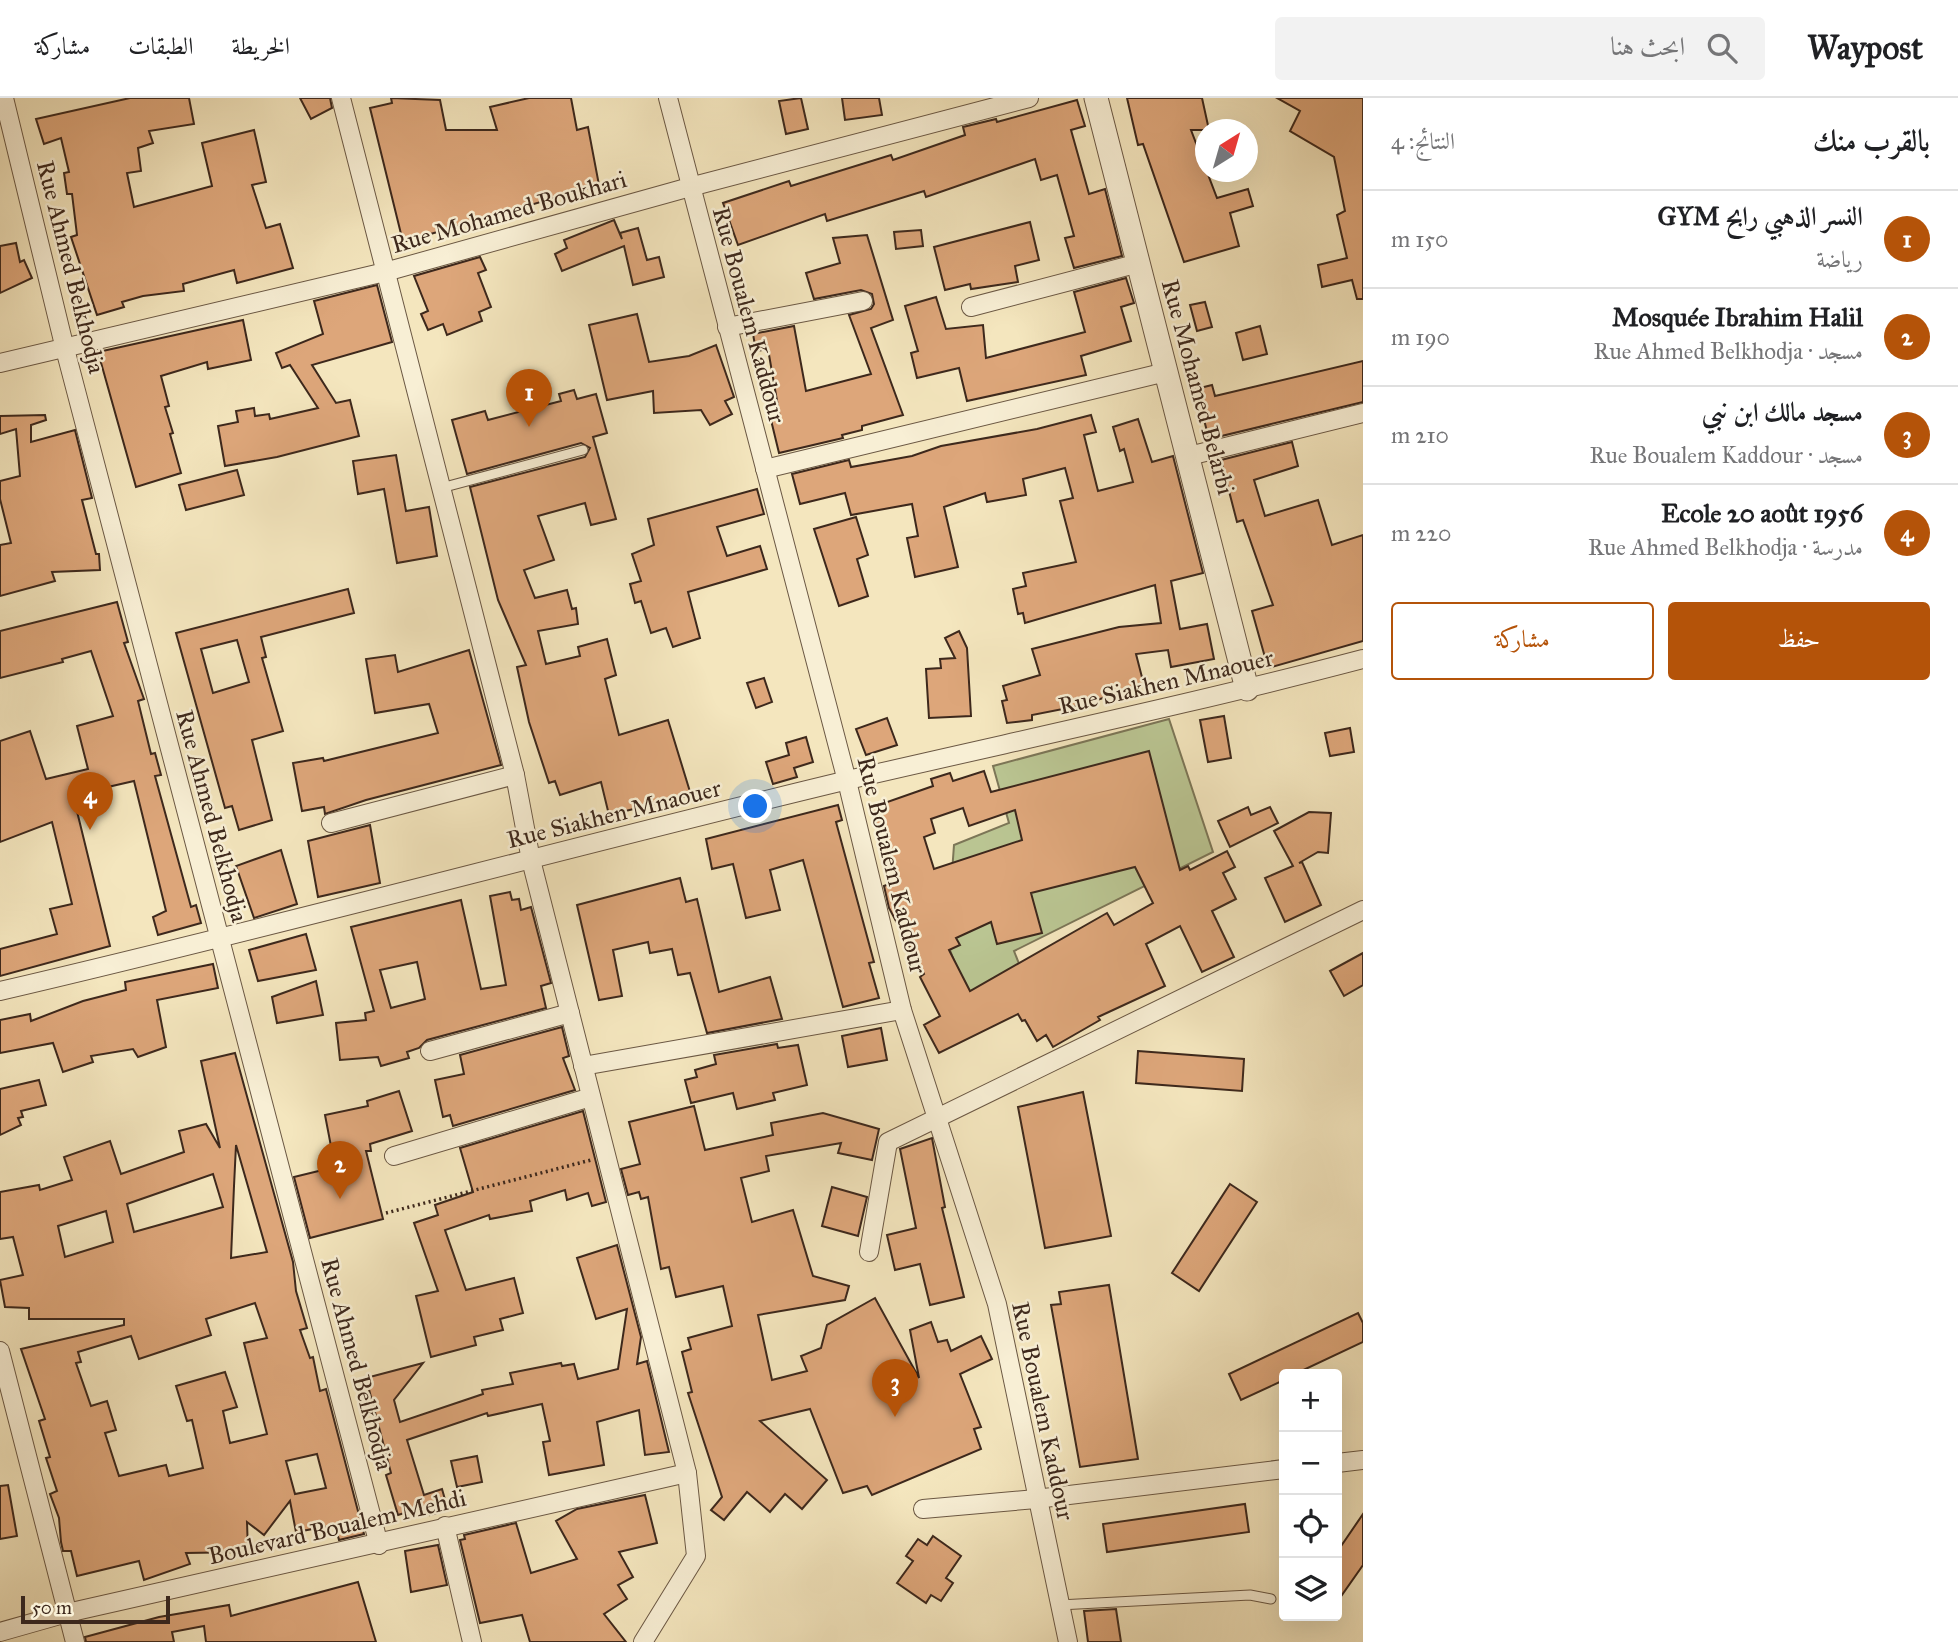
<!DOCTYPE html>
<html lang="ar">
<meta charset="utf-8">
<style>
body{margin:0;font-family:"IM FELL Great Primer",Amiri,serif;background:#f2f2f2;color:#202124;direction:rtl}
.controls{position:absolute;right:21px;bottom:21px;display:grid;overflow:hidden;border-radius:7px;box-shadow:0 7px 28px #0002}
.controls button{width:63px;height:63px;display:grid;place-items:center;padding:0;border:0;border-bottom:2px solid #e0e0e0;background:#fff;color:#202124;font:35px sans-serif}
.compass{position:absolute;left:1195px;top:21px;width:63px;height:63px;border-radius:50%;background:#fff;box-shadow:0 7px 28px #0002;rotate:37deg}
.scale{position:absolute;left:21px;bottom:18px;width:149px;box-sizing:border-box;padding-left:7px;border:4px solid #3d281c;border-top:0;font-size:19px;line-height:24px;white-space:nowrap;color:#3d281c;-webkit-text-stroke:5px #f8efd5;paint-order:stroke}
.you{position:absolute;left:756px;top:709px;width:24px;height:24px;margin:-18px;border:5px solid #fff;border-radius:50%;background:#1a73e8;box-shadow:0 0 0 10px #1a73e833}
.badge{display:grid;place-items:center;width:46px;height:46px;border-radius:50%;background:#b45309;color:#fff;font-size:23px;font-weight:700}
.pin{position:absolute;translate:-50% -58px;filter:drop-shadow(0 2px 4px #0008)}
.pin::after{content:'';position:absolute;top:37px;width:24px;height:21px;background:inherit;clip-path:polygon(0 0,100% 0,50% 100%)}
.list{margin:0;padding:0;list-style:none}
h2{display:flex;justify-content:space-between;align-items:center;height:91px;margin:0;padding:0 28px;font-size:30px}
h2 small{font-size:23px;font-weight:400;color:#757577}
.list li{display:grid;grid-template-columns:46px 1fr auto;gap:21px;align-items:center;box-sizing:border-box;height:98px;padding:0 28px;border-top:2px solid #e0e0e0}
.list b{display:block;font-size:26px;white-space:nowrap}
.list p{margin:0;font-size:23px;white-space:nowrap;color:#757577}
.list em{font-size:23px;font-style:normal;color:#757577}
.actions{display:flex;gap:14px;padding:21px 28px}
.actions a{flex:1;padding:16px 0;border:2px solid #b45309;border-radius:7px;text-align:center;font-size:24px;color:#b45309}
.actions .main{background:#b45309;color:#fff}
.icon{flex:none;width:38px;height:38px;fill:none;stroke:currentColor;stroke-width:2;stroke-linecap:round;stroke-linejoin:round}
.map{position:relative;flex:none;width:1363px;height:1544px;overflow:hidden;direction:ltr}
header{display:flex;align-items:center;gap:42px;box-sizing:border-box;height:98px;padding:0 35px;background:#fff;border-bottom:2px solid #e0e0e0}
header strong{font-size:33px}
nav{display:flex;gap:38px;margin-inline-start:auto;font-size:24px}
.search{width:490px;height:63px;background:#f2f2f2;display:flex;align-items:center;gap:18px;box-sizing:border-box;padding:0 24px;border-radius:7px;color:#757577;font-size:26px}
main{display:flex}
aside{flex:1;background:#fff}
.map>svg:first-child{display:block}
</style>
<header>
<strong>Waypost</strong>
<div class="search"><svg class="icon" aria-label="search" viewBox="0 0 24 24"><circle cx="10" cy="10" r="6"/><path d="M15 15l6 6"/></svg>ابحث هنا</div>
<nav><a>الخريطة</a><a>الطبقات</a><a>مشاركة</a></nav>
</header>
<main>
<aside>
<h2>بالقرب منك<small>النتائج: 4</small></h2>
<ul class="list">
<li><span class="badge">1</span><div><b>النسر الذهبي رابح GYM</b><p>رياضة</p></div><em>150 m</em></li>
<li><span class="badge">2</span><div><b>Mosquée Ibrahim Halil</b><p>مسجد · Rue Ahmed Belkhodja</p></div><em>190 m</em></li>
<li><span class="badge">3</span><div><b>مسجد مالك ابن نبي</b><p>مسجد · Rue Boualem Kaddour</p></div><em>210 m</em></li>
<li><span class="badge">4</span><div><b>Ecole 20 août 1956</b><p>مدرسة · Rue Ahmed Belkhodja</p></div><em>220 m</em></li>
</ul>
<div class="actions"><a class="main">حفظ</a><a>مشاركة</a></div>
</aside>
<div class="map">
<svg width="1363" height="1544" viewBox="0 0 1363 1544">
<rect width="100%" height="100%" fill="#f4e6be"/>
<filter id="stains"><feTurbulence type="fractalNoise" baseFrequency=".00286" numOctaves="4"/><feColorMatrix values="0 0 0 0 .2 0 0 0 0 .09 0 0 0 0 .02 0 0 0 .5 -.17"/></filter>
<radialGradient id="worn" r=".72"><stop offset=".6" stop-color="#630" stop-opacity="0"/><stop offset="1" stop-color="#630" stop-opacity=".3"/></radialGradient>
<polygon fill="#bac592" stroke="#7c7657" stroke-width="2" points="1169,621 1213,754 1014,853 1023,876 968,900 947,844 954,747 1009,725 993,668"/>
<g fill="#dda67a" stroke="#3d281c" stroke-width="2" fill-rule="evenodd">
<polygon points="130,0 189,0 194,26 149,33 153,45 138,50 141,73 127,75 134,109 212,88 202,45 254,32 266,84 252,87 266,130 280,126 293,170 237,185 234,172 183,186 184,193 143,198 122,204 124,209 97,217 71,139 77,137 72,96 67,96 64,75 69,74 61,40 44,46 36,21"/>
<polygon points="300,0 330,0 332,10 311,21"/>
<polygon points="391,0 440,2 446,32 497,32 490,9 529,0 571,0 577,32 588,29 599,87 403,144 370,10 392,5"/>
<polygon points="801,0 808,31 786,36 779,3"/>
<polygon points="842,0 879,0 882,17 845,22"/>
<polygon points="1127,0 1202,0 1209,32 1191,32 1217,100 1248,91 1253,108 1230,115 1239,148 1184,164 1143,46 1138,47"/>
<polygon points="1277,0 1363,0 1363,201 1357,201 1352,182 1322,189 1318,167 1347,160 1337,117 1345,113 1334,59 1290,33 1300,13"/>
<polygon points="1077,2 1085,28 1071,32 1089,96 1105,91 1122,158 1074,170 1065,140 1074,138 1057,77 1041,82 1035,61 926,99 924,93 827,123 825,116 738,147 723,105 789,83 791,88 891,57 893,62 965,37 963,29 996,21 997,24"/>
<polygon points="614,122 622,141 620,135 638,130 647,162 659,159 664,179 633,187 624,148 562,173 555,156 567,150 564,142"/>
<polygon points="1030,124 1039,162 1015,168 1018,184 971,191 970,186 945,192 934,149"/>
<polygon points="921,132 923,148 896,151 894,134"/>
<polygon points="867,137 893,222 871,230 903,317 862,328 862,332 842,337 843,340 779,355 771,322 780,320 768,251 756,253 753,236 794,228 806,293 871,276 849,217 871,211 874,206 872,196 861,192 814,201 806,175 840,165 833,140"/>
<polygon points="16,145 20,164 24,162 32,180 0,195 0,148"/>
<polygon points="480,159 486,172 478,175 491,209 479,214 482,223 447,237 443,226 428,232 421,216 428,213 414,178"/>
<polygon points="1126,180 1134,205 1121,209 1131,243 1081,258 1086,277 967,303 959,270 917,280 911,255 918,253 905,208 936,199 946,231 983,227 986,260 1085,234 1074,194"/>
<polygon points="377,187 392,244 312,267 336,305 350,302 359,338 277,359 225,368 218,328 238,324 236,313 254,310 255,318 269,316 270,321 318,310 290,267 282,270 276,255 323,236 314,203"/>
<polygon points="1205,204 1212,229 1197,233 1190,207"/>
<polygon points="637,216 649,264 689,258 716,247 734,299 725,303 732,316 710,327 701,312 654,315 653,293 607,302 589,227"/>
<polygon points="243,222 251,262 208,271 207,264 161,278 169,308 165,309 173,335 170,336 181,375 136,389 98,254"/>
<polygon points="1260,228 1267,256 1243,262 1236,235"/>
<polygon points="1363,263 1363,304 1209,341 1196,291 1212,287 1215,298"/>
<polygon points="574,292 577,301 596,296 607,335 593,339 616,421 591,427 585,405 538,418 554,462 524,472 535,500 567,492 572,511 576,510 578,526 538,533 546,566 580,558 578,549 607,541 616,577 605,581 619,637 668,622 691,697 609,717 601,684 560,697 555,683 549,685 529,624 517,569 526,567 498,502 470,389 585,359 590,350 581,345 467,376 452,322 485,313 488,322 561,303 559,296"/>
<polygon points="45,317 46,322 31,327 31,344 75,332 92,400 82,402 96,456 99,456 100,472 52,474 55,483 0,498 0,447 11,445 0,401 0,383 20,378 16,331 0,336 0,318"/>
<polygon points="1091,317 1096,334 1084,337 1098,393 1133,384 1124,351 1120,353 1113,329 1138,321 1152,364 1173,358 1203,475 1171,483 1180,531 1207,526 1214,561 1171,569 1168,552 1136,556 1144,587 1078,608 1032,617 1032,622 1007,625 1002,603 1007,602 1003,588 1040,577 1032,551 1119,529 1161,525 1155,487 1025,525 1023,515 1018,516 1013,491 1026,488 1023,475 1076,464 1060,403 1073,400 1065,370 1023,381 1026,397 987,404 985,395 944,409 958,469 915,479 907,440 918,438 912,406 851,417 845,395 800,406 792,376 849,362 851,369 912,358 941,348 1037,331"/>
<polygon points="1292,344 1298,368 1254,382 1265,418 1318,402 1332,447 1363,437 1363,543 1268,570 1252,513 1273,507 1243,422 1237,424 1221,362"/>
<polygon points="396,357 406,413 429,409 437,458 397,465 384,391 358,396 353,363"/>
<polygon points="237,372 244,397 186,412 179,387"/>
<polygon points="757,391 764,416 717,429 727,458 760,448 767,471 688,494 700,540 673,549 666,530 651,535 641,503 635,505 630,486 641,483 632,456 654,447 648,421"/>
<polygon points="856,419 868,457 857,461 868,498 839,508 814,431"/>
<path d="M 348,491 L 354,515 L 261,539 L 266,559 L 262,560 L 283,633 L 252,642 L 272,722 L 239,732 L 232,708 L 225,710 L 176,535 ZM 237,542 L 249,584 L 213,595 L 201,551 Z"/>
<polygon points="117,504 128,544 124,545 144,601 138,603 151,656 155,655 161,677 155,678 191,809 196,807 201,825 158,837 153,819 166,813 134,683 73,697 110,848 0,878 0,851 57,836 50,811 72,806 52,724 0,744 0,643 30,633 46,681 88,671 77,628 113,618 91,553 62,561 63,564 0,580 0,533"/>
<polygon points="959,533 967,550 971,618 929,620 926,571 941,570 940,561 955,560 945,540"/>
<polygon points="469,552 501,667 366,702 325,716 324,709 302,713 293,665 323,660 324,663 438,635 429,606 375,615 366,561 395,557 398,574"/>
<polygon points="764,580 772,604 756,610 747,585"/>
<polygon points="1224,618 1231,660 1208,664 1200,622"/>
<polygon points="887,620 897,647 866,657 856,631"/>
<polygon points="1350,630 1354,654 1330,658 1325,635"/>
<polygon points="806,639 813,664 794,670 797,679 773,686 766,664 789,657 786,645"/>
<path d="M 1149,653 L 1180,772 L 1188,768 L 1190,772 L 1227,753 L 1235,769 L 1223,775 L 1236,801 L 1212,813 L 1234,859 L 1202,874 L 1180,828 L 1146,846 L 1165,888 L 1098,919 L 1100,922 L 1053,949 L 1046,937 L 1037,943 L 1025,922 L 1022,923 L 1018,916 L 939,955 L 924,927 L 940,918 L 920,879 L 924,876 L 889,810 L 884,788 L 898,783 L 870,710 L 933,688 L 931,681 L 950,675 L 953,683 L 984,673 L 991,694 ZM 963,710 L 969,728 L 1015,712 L 1022,742 L 934,771 L 924,739 L 935,735 L 931,721 ZM 1135,769 L 1153,805 L 1114,827 L 1107,815 L 970,893 L 949,852 L 960,847 L 956,840 L 991,824 L 997,846 L 1042,835 L 1031,795 Z"/>
<polygon points="838,707 842,722 836,724 874,864 869,865 879,900 843,909 803,762 770,772 780,812 746,820 733,766 712,771 706,741"/>
<polygon points="1248,709 1251,717 1270,709 1278,725 1230,749 1218,723"/>
<polygon points="1309,714 1331,715 1328,755 1318,754 1299,765 1302,764 1321,807 1285,824 1265,780 1293,768 1274,733"/>
<polygon points="370,727 380,785 318,799 308,743"/>
<polygon points="281,752 297,806 254,820 236,768"/>
<polygon points="680,780 686,804 697,801 719,894 770,879 782,921 707,935 690,875 678,877 672,851 650,855 648,844 613,852 622,898 599,902 577,807"/>
<path d="M 510,794 L 512,802 L 519,801 L 521,812 L 531,809 L 551,885 L 541,888 L 546,910 L 427,942 L 419,950 L 407,954 L 409,960 L 381,968 L 378,959 L 340,962 L 336,925 L 366,922 L 365,915 L 374,913 L 351,829 L 461,802 L 481,891 L 506,887 L 490,798 ZM 417,864 L 425,901 L 391,910 L 380,872 Z"/>
<polygon points="306,836 316,872 258,883 249,852"/>
<polygon points="1363,855 1363,887 1344,898 1330,873"/>
<polygon points="213,866 218,890 157,902 166,949 138,959 133,951 91,958 93,964 63,974 53,945 0,955 0,922 30,916 31,923 83,903 126,892 125,884"/>
<polygon points="316,883 323,917 277,925 272,899"/>
<polygon points="562,929 569,958 563,960 575,992 453,1028 450,1017 443,1019 435,982 464,976 460,957"/>
<polygon points="881,930 887,962 848,969 842,938"/>
<polygon points="777,946 778,950 798,947 807,987 773,995 775,1002 737,1011 733,995 691,1005 685,982 697,979 695,972 716,966 714,957"/>
<polygon points="1138,953 1244,961 1242,993 1136,985"/>
<path d="M 235,955 L 293,1164 L 296,1193 L 307,1230 L 300,1232 L 310,1260 L 313,1259 L 320,1293 L 326,1291 L 364,1436 L 339,1442 L 335,1427 L 296,1434 L 290,1403 L 264,1437 L 247,1424 L 248,1454 L 186,1455 L 190,1466 L 144,1482 L 139,1463 L 77,1478 L 71,1453 L 63,1453 L 61,1444 L 59,1420 L 50,1396 L 57,1393 L 46,1360 L 50,1359 L 39,1323 L 45,1321 L 21,1251 L 124,1227 L 124,1221 L 29,1221 L 29,1210 L 5,1209 L 0,1182 L 23,1177 L 13,1139 L 0,1141 L 0,1094 L 39,1087 L 40,1092 L 72,1082 L 64,1059 L 110,1043 L 121,1076 L 184,1054 L 179,1033 L 206,1026 L 220,1050 L 201,963 ZM 236,1047 L 267,1154 L 231,1160 L 234,1088 ZM 213,1076 L 223,1109 L 134,1134 L 127,1106 ZM 106,1113 L 113,1144 L 65,1159 L 58,1128 ZM 255,1205 L 267,1240 L 244,1245 L 267,1336 L 230,1345 L 223,1313 L 237,1309 L 225,1274 L 176,1288 L 187,1323 L 192,1322 L 203,1370 L 169,1378 L 166,1367 L 119,1378 L 105,1335 L 116,1332 L 107,1303 L 91,1308 L 76,1265 L 81,1264 L 78,1254 L 131,1238 L 139,1261 L 211,1237 L 206,1221 ZM 317,1356 L 326,1390 L 295,1396 L 286,1363 Z"/>
<polygon points="39,982 46,1007 21,1013 23,1019 18,1020 21,1027 0,1037 0,991"/>
<polygon points="399,993 412,1033 370,1046 371,1053 366,1053 383,1121 310,1140 294,1079 335,1069 325,1017 368,1008 367,1003"/>
<polygon points="1083,994 1111,1138 1045,1150 1018,1009"/>
<polygon points="694,1008 705,1052 773,1037 771,1025 823,1015 879,1031 872,1062 838,1055 841,1045 766,1058 769,1073 741,1080 752,1124 793,1112 813,1178 849,1188 845,1202 758,1217 772,1282 807,1273 801,1258 821,1250 827,1227 875,1200 919,1280 910,1232 931,1224 938,1244 947,1242 951,1253 981,1238 992,1261 960,1276 981,1329 974,1331 981,1351 872,1397 867,1388 843,1395 810,1311 760,1323 827,1382 802,1411 785,1396 770,1414 747,1394 724,1422 711,1412 722,1399 688,1295 692,1294 682,1254 691,1251 688,1240 732,1228 723,1188 676,1199 669,1169 661,1171 648,1099 641,1101 639,1094 628,1097 621,1071 640,1066 629,1024"/>
<polygon points="583,1013 606,1104 592,1108 588,1095 567,1102 565,1092 530,1103 532,1113 490,1121 489,1117 445,1132 466,1192 514,1180 523,1215 500,1221 503,1232 474,1239 476,1247 431,1259 416,1198 438,1193 414,1125 438,1117 435,1107 473,1094 460,1050"/>
<polygon points="932,1040 945,1109 942,1110 964,1199 930,1207 920,1166 895,1172 887,1137 916,1130 900,1051"/>
<polygon points="1230,1086 1257,1104 1199,1193 1172,1175"/>
<polygon points="832,1089 867,1099 858,1138 822,1128"/>
<polygon points="617,1147 641,1239 637,1266 647,1263 669,1354 645,1357 639,1312 597,1324 604,1367 549,1377 543,1344 550,1343 542,1306 488,1318 487,1315 407,1342 424,1397 442,1391 448,1412 430,1417 427,1408 398,1417 386,1377 391,1375 366,1280 423,1265 394,1302 400,1324 483,1296 482,1292 513,1286 510,1275 561,1265 562,1268 574,1266 578,1281 618,1271 627,1211 596,1221 577,1160"/>
<polygon points="1109,1187 1138,1361 1080,1369 1051,1207 1061,1206 1059,1194"/>
<polygon points="1358,1215 1363,1225 1363,1244 1295,1276 1284,1276 1284,1282 1241,1302 1229,1276"/>
<polygon points="477,1358 482,1384 457,1389 451,1363"/>
<polygon points="8,1387 17,1438 0,1441 0,1388"/>
<polygon points="645,1397 657,1445 619,1454 633,1479 618,1487 627,1501 604,1516 626,1544 530,1544 522,1517 480,1525 460,1442 465,1441 464,1437 516,1425 531,1475 577,1461 556,1423 577,1411"/>
<polygon points="1245,1406 1249,1434 1107,1454 1103,1426"/>
<polygon points="1363,1416 1363,1467 1337,1504 1337,1454"/>
<polygon points="933,1438 961,1458 946,1480 953,1485 941,1503 931,1497 926,1505 897,1485 913,1463 906,1458 918,1441 927,1447"/>
<polygon points="438,1447 447,1487 411,1494 405,1453"/>
<polygon points="358,1484 376,1544 206,1544 204,1528 172,1534 174,1544 86,1544 85,1539 159,1519 229,1507 231,1518"/>
<polygon points="1116,1511 1121,1544 1088,1544 1084,1513"/>
</g>
<g fill="none" stroke-linecap="round" stroke-linejoin="round">
<defs>
<g id="service">
<polyline points="441,390 583,352"/>
<polyline points="1059,1507 1250,1497 1271,1501"/>
</g>
<g id="minor">
<polyline points="4,0 65,251 379,1447"/>
<polyline points="341,0 515,677 531,762 687,1375 696,1458 643,1544"/>
<polyline points="668,0 847,683 902,912 997,1206 1068,1544"/>
<polyline points="971,209 1139,165"/>
<polyline points="727,229 863,203"/>
<polyline points="0,265 385,174 690,89 1029,0"/>
<polyline points="1189,358 1363,315"/>
<polyline points="765,371 1166,274"/>
<polyline points="331,725 515,677"/>
<path d="M 0,893 C 284,827 565,750 848,682 C 1020,642 1192,606 1363,561"/>
<polyline points="430,953 570,915"/>
<polyline points="583,968 902,912"/>
<polyline points="394,1058 591,999"/>
<polyline points="869,1154 888,1044 1363,812"/>
<polyline points="0,1253 75,1544"/>
<polyline points="1337,1365 1363,1362"/>
<polyline points="923,1411 1036,1401 1284,1371"/>
<polyline points="445,1428 472,1544"/>
<polyline points="0,1534 67,1515 687,1375"/>
</g>
<polyline id="tertiary" points="1096,0 1247,591"/>
</defs>
<use href="#service" stroke="#6b5844" stroke-width="11"/>
<use href="#minor" stroke="#6b5844" stroke-width="20"/>
<use href="#tertiary" stroke="#6b5844" stroke-width="25"/>
<polyline stroke="#3d281c" stroke-width="3.5" stroke-dasharray="2 3.5" stroke-linecap="butt" points="386,1115 591,1062"/>
<use href="#service" stroke="#f8efd5" stroke-width="9"/>
<use href="#minor" stroke="#f8efd5" stroke-width="18"/>
<use href="#tertiary" stroke="#f8efd5" stroke-width="23"/>
</g>
<g text-anchor="middle" dominant-baseline="central" stroke-width="5" stroke-linejoin="round" paint-order="stroke">
<g font-size="24" fill="#3d281c" stroke="#f8efd5">
<text transform="translate(509 114) rotate(-16)">Rue Mohamed Boukhari</text>
<text transform="translate(71 169) rotate(76)">Rue Ahmed Belkhodja</text>
<text transform="translate(749 217) rotate(75)">Rue Boualem Kaddour</text>
<text transform="translate(1198 289) rotate(75)">Rue Mohamed Belarbi</text>
<text transform="translate(1166 584) rotate(-13)">Rue Siakhen Mnaouer</text>
<text transform="translate(614 716) rotate(-14)">Rue Siakhen Mnaouer</text>
<text transform="translate(212 718) rotate(75)">Rue Ahmed Belkhodja</text>
<text transform="translate(892 767) rotate(76)">Rue Boualem Kaddour</text>
<text transform="translate(357 1266) rotate(75)">Rue Ahmed Belkhodja</text>
<text transform="translate(1043 1313) rotate(78)">Rue Boualem Kaddour</text>
<text transform="translate(337 1429) rotate(-13)">Boulevard Boualem Mehdi</text>
</g>
</g>
<rect width="100%" height="100%" filter="url(#stains)"/>
<rect width="100%" height="100%" fill="url(#worn)"/>
</svg>
<div class="controls">
<button>+</button>
<button>−</button>
<button><svg class="icon" aria-label="locate" viewBox="0 0 24 24"><circle cx="12" cy="12" r="6"/><path d="M12 2v4M12 18v4M2 12h4M18 12h4"/></svg></button>
<button><svg class="icon" aria-label="layers" viewBox="0 0 24 24"><path d="M12 4l9 5-9 5-9-5zM3 14l9 5 9-5"/></svg></button>
</div>
<svg class="compass" viewBox="-18 -18 36 36"><path d="M0-13l5 13h-10z" fill="#e53935"/><path d="M0 13l5-13h-10z" fill="#757577"/></svg>
<div class="scale">50 m</div>
<div class="you"></div>
<div class="pin badge" style="left:529px;top:329px">1</div>
<div class="pin badge" style="left:340px;top:1101px">2</div>
<div class="pin badge" style="left:895px;top:1319px">3</div>
<div class="pin badge" style="left:90px;top:732px">4</div>
</div>
</main>
